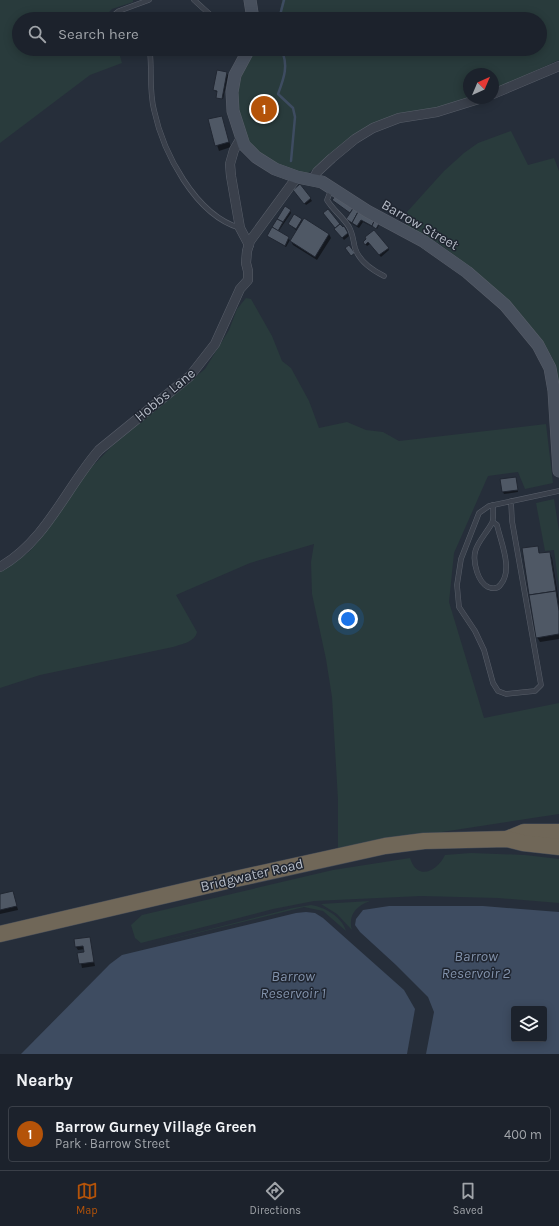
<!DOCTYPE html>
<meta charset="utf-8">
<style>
body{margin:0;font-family:Karla,sans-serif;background:#292f38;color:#f1f3f6}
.controls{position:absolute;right:12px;bottom:12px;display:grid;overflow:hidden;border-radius:4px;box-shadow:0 2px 10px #0003}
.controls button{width:36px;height:36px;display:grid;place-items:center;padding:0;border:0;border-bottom:1px solid #3a3f48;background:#1c222c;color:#f1f3f6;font:20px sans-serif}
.compass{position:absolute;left:463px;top:68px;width:36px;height:36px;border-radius:50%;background:#1c222c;box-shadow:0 2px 10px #0003;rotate:44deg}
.you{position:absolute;left:348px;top:619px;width:14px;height:14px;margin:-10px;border:3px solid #fff;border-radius:50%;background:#1a73e8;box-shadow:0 0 0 6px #1a73e833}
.badge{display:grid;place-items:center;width:26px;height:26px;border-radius:50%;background:#b45309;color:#fff;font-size:13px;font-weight:700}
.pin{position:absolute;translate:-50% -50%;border:2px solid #fff;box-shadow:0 1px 4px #0006}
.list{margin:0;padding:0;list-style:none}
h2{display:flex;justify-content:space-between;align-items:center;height:52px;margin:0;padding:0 16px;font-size:17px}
h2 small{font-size:13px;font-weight:400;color:#a0a4a9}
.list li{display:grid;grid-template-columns:26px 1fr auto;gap:12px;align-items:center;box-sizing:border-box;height:56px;margin:0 8px 8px;padding:0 8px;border:1px solid #3a3f48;border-radius:4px}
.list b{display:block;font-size:15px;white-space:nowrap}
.list p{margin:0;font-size:13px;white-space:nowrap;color:#a0a4a9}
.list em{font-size:13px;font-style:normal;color:#a0a4a9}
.icon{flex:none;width:22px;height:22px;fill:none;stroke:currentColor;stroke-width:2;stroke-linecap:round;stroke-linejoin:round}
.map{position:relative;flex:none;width:559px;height:1054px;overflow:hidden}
.search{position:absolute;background:#1c222c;box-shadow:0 2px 10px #0003;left:12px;right:12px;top:12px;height:44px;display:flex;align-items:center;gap:10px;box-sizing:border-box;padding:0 14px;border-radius:22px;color:#a0a4a9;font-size:15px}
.sheet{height:116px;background:#1c222c}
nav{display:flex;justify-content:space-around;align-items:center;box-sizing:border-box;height:56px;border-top:1px solid #3a3f48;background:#1c222c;font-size:11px;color:#a0a4a9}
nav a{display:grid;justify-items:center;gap:2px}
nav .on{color:#b45309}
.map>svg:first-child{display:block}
</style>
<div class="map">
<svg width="559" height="1054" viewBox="0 0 559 1054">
<rect width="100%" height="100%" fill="#262e3a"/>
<g fill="#293b3c">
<polygon points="0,0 133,0 133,2 112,9 102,19 19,19 19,49 115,49 120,56 122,63 90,75 0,143"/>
<polygon points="282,0 559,0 559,60 493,90 493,74 469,74 469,98 458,103 398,116 335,152 307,174 270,162 248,142 237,112 237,85 253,49 540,49 540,19 278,19"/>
<polygon points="511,131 528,165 554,158 559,171 559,393 558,379 552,357 537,335 506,299 475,271 438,243 406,227 407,212 444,171 464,153 478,143"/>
<path d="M 246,298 L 251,299 L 272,336 L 282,361 L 291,368 L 309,401 L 319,428 L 347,422 L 366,430 L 383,432 L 399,441 L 546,424 L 553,483 L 525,489 L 518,472 L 488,476 L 454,553 L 449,602 L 484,718 L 559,703 L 559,814 L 338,848 L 338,800 L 332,697 L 326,659 L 312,594 L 311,562 L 314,544 L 250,563 L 176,595 L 197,632 C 195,642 182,644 173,647 L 40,675 L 0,688 L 0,572 L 29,552 L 45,533 L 84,475 L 112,446 L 205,369 L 229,330 L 237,309 Z"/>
<polygon points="554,499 559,531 559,588 554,550 545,551 536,503"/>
<path d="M 471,853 L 525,855 L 559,859 L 559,903 L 498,898 L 421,896 L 314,901 L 273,909 L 141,943 L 135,938 L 131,925 L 142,915 L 333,870 L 410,858 C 417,881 437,872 445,855 Z"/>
<path d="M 370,901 C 356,906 348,915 352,930 L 337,914 L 321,904 Z"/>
<path d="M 311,905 C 325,907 342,917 346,931 L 323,911 L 304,907 L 152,944 L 293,908 Z"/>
</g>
<g fill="#3e4c61" fill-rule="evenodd">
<path d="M 389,906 L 483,906 L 559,912 L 559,1054 L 426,1054 L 434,1012 L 428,997 L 396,965 L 360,932 L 355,925 L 356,919 L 363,910 ZM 514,1009 L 544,1009 L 544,1039 L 514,1039 Z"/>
<polygon points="306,912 315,913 323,918 404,990 415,1009 407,1054 21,1054 110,964 122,955 296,913"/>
</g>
<g fill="#0007">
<polygon points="226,73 228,75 223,99 217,98 218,93 214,90"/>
<polygon points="221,117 231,147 219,151 209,120"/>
<polygon points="296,192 310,198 312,201 306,205"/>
<polygon points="334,200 380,223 377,229 363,222 359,228 349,222 347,219 351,214"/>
<polygon points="290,210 291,213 278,232 290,240 286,247 268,236"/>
<polygon points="328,211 343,229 344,228 349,236 344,240 326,216"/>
<polygon points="301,220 329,234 331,238 317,260 293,245 291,241 297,231 289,224"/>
<polygon points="367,240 388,248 389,250 381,257 370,244 367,246 364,242"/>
<polygon points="516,478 518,492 504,494 503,492"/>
<polygon points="537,547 540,554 549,553 552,558 559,602 559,639 540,642 537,637"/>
<polygon points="13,892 18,910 0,914 0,895"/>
<polygon points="89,938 95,966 82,968 79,954 85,953 85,949 78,950 76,947"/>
</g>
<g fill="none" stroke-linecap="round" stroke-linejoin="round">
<g stroke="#3e4c61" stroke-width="2.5">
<polyline points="279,19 284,0"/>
<path d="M 281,49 C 289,65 284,78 278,94 L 293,108 L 295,117 L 291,161"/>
</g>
</g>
<g fill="#4f5865" stroke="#212732">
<polygon points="217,70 227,72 222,99 216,98 217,91 213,90"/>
<polygon points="222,116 229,142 215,146 208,119"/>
<polygon points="300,184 311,198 304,204 293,190"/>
<polygon points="336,195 354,207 350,213 332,200"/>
<polygon points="285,206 291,210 283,222 277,219"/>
<polygon points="354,207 359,210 352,223 346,219"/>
<polygon points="328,209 340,224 335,228 323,213"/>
<polygon points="359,210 375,219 372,226 361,220 357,226 352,223"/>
<polygon points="294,214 302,219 296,229 288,224"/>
<polygon points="304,218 329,234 315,257 290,241"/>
<polygon points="277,219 283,222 278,231 272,227"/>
<polygon points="375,219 380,222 376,229 372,226"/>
<polygon points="340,224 343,227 344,226 348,233 342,238 334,229"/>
<polygon points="272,227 289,237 285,246 267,236"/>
<polygon points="374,230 389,248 379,255 368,242 365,245 363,242 366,239 365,237"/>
<polygon points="349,245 355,253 351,256 345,248"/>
<polygon points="516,477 518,490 502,492 500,479"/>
<polygon points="538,546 539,553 550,552 556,591 529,595 522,548"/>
<polygon points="556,591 559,611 559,634 536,638 529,595"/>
<polygon points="13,891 17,906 0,910 0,894"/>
<polygon points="90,937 94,962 79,964 77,953 84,952 83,946 75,947 74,939"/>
</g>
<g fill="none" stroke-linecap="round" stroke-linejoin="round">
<defs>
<g id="lane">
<polyline points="194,0 215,19"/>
<polyline points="109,19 119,11 149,0"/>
<path d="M 147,49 L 150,52 C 152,71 149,90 154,110 C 163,152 195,215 240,228"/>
<path d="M 331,190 L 327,200 C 333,210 343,217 349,227 C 353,234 353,240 355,248 C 359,261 372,270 384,276"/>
<polyline points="511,501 512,521 541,685 535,691 525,692 506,694 498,691 493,683 484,650 475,631 459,607 457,585 461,559 479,513 489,506 559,491"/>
<path d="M 493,522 L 497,525 C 501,543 513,569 501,584 C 498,589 493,589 488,587 C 482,584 479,578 477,572 C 469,548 481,542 492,523 C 494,518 493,510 493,505"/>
</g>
<g id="street">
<polyline points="493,94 559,66"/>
<polyline points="241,138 234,150 230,164 231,176 240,228 249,245"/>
<polyline points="313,180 317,172 332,158 355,139 373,128 399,118 437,112 482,98"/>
<path d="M 0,567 C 46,541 66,488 99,450 L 190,376 L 215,344 L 240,289 L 248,280 L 248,271 L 246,263 L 247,251 L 250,241 L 297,177"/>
</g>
<g id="secondary">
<polyline points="250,0 253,19"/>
<polyline points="249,49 235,75 232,92 233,111 244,145 256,157 275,169 297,177 322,182 367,211 423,241 467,272 505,305 538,345 550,368 554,391 559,471"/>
</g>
<g id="highway">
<polyline points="507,839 524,832 559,832"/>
<polyline points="0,934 231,880 385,846 424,841 507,839 523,843 559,847"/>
</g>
</defs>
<use href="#lane" stroke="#585e69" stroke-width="5.5"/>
<use href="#street" stroke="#585e69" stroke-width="10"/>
<use href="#secondary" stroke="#585e69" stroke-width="13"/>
<use href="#highway" stroke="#454b56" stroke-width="17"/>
<use href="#lane" stroke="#3a404b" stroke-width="4.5"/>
<use href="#street" stroke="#3a404b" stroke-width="9"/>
<use href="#secondary" stroke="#48505d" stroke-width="12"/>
<use href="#highway" stroke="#706758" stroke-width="16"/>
</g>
<g text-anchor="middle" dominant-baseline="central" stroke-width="3" stroke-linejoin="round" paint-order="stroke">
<g font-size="14" fill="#b5bbc6" stroke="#1f2530">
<text transform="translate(420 225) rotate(30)">Barrow Street</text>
<text transform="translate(165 395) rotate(-40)">Hobbs Lane</text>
<text transform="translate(252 875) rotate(-13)">Bridgwater Road</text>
</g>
<g font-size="15" font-style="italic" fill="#8191aa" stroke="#1f2530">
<text x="476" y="956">Barrow<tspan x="476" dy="17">Reservoir 2</tspan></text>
<text x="293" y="976">Barrow<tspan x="293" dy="17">Reservoir 1</tspan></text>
</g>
</g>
</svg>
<div class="controls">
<button><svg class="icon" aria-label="layers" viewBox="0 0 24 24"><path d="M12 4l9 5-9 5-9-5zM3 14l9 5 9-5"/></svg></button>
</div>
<svg class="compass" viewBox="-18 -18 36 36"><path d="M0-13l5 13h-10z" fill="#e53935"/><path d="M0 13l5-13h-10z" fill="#a0a4a9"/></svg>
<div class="you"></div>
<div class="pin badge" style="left:264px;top:109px">1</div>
<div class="search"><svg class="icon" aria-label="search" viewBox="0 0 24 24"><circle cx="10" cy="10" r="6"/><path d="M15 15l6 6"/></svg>Search here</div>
</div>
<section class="sheet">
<h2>Nearby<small></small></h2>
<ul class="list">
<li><span class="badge">1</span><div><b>Barrow Gurney Village Green</b><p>Park · Barrow Street</p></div><em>400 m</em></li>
</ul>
</section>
<nav>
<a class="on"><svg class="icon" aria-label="map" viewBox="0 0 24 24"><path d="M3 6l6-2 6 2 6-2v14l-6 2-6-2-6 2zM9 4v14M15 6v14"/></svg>Map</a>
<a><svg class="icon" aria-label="directions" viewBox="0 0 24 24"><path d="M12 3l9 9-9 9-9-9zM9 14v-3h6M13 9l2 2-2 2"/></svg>Directions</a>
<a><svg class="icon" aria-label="saved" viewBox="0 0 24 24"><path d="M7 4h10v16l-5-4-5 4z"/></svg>Saved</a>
</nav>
